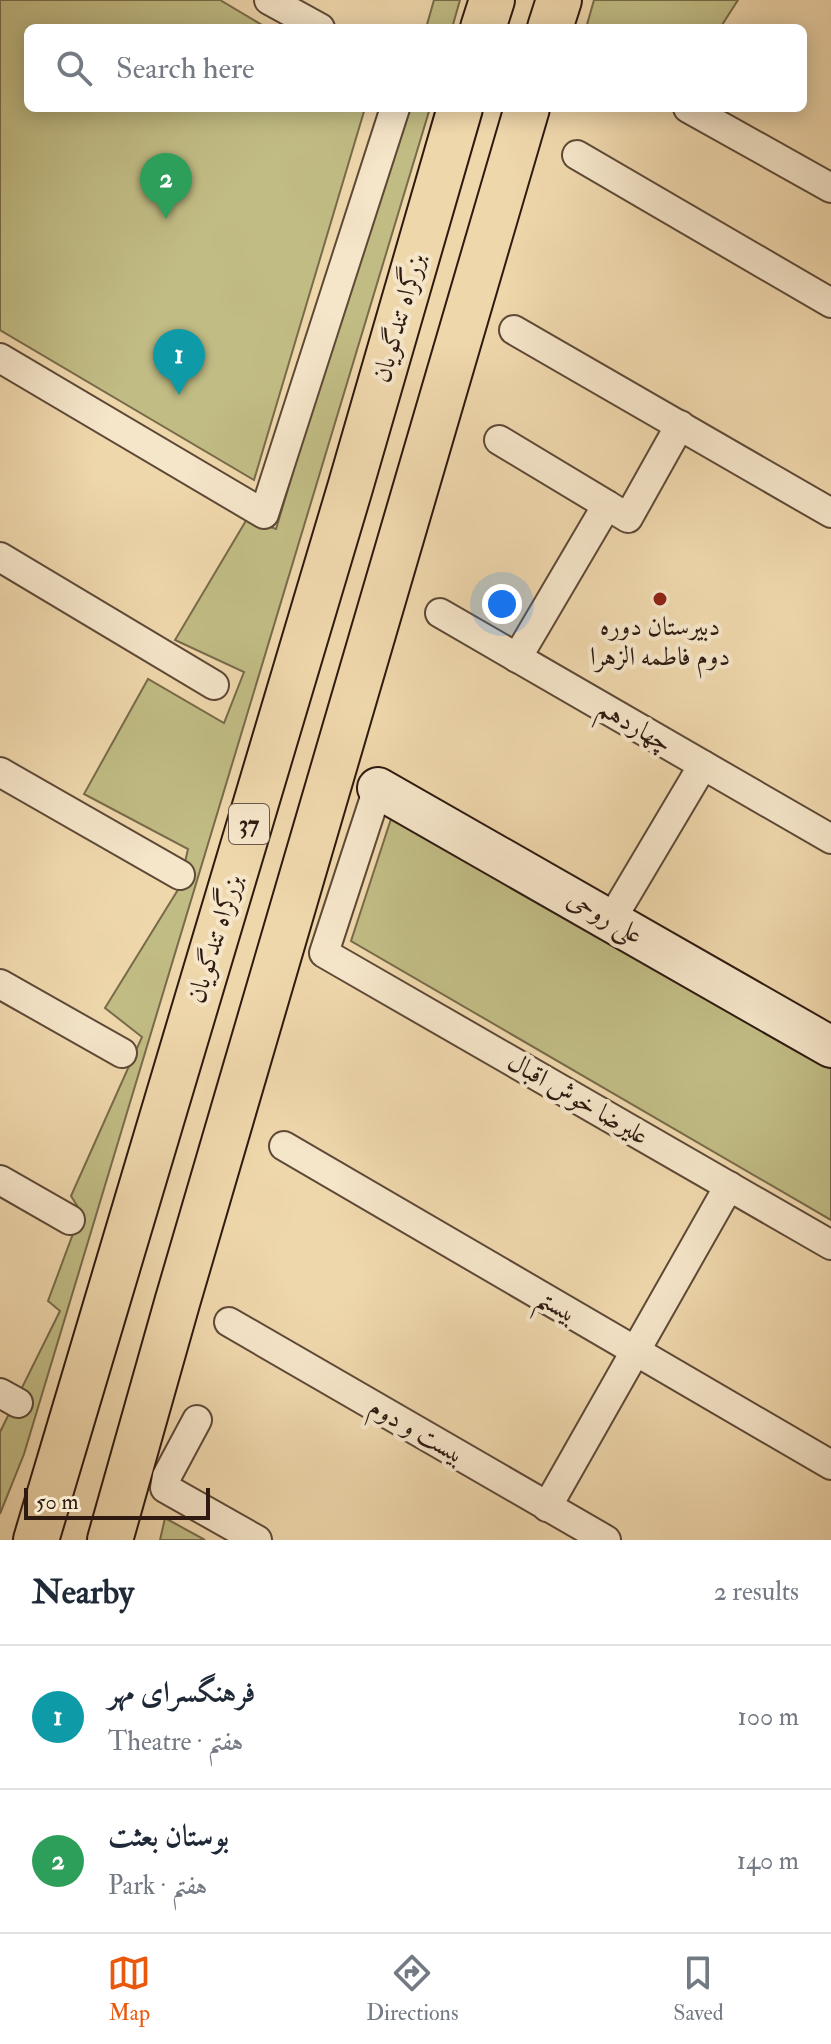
<!DOCTYPE html>
<meta charset="utf-8">
<style>
body{margin:0;font-family:"IM FELL Double Pica",Amiri,serif;background:#f6f6f7;color:#1f2937}
.scale{position:absolute;left:24px;bottom:20px;width:186px;box-sizing:border-box;padding-left:8px;border:4px solid #2e1a10;border-top:0;font-size:22px;line-height:28px;white-space:nowrap;color:#2e1a10;-webkit-text-stroke:6px #f5e5c9;paint-order:stroke}
.you{position:absolute;left:502px;top:604px;width:28px;height:28px;margin:-20px;border:6px solid #fff;border-radius:50%;background:#1a73e8;box-shadow:0 0 0 12px #1a73e833}
.badge{display:grid;place-items:center;width:52px;height:52px;border-radius:50%;background:#ea580c;color:#fff;font-size:26px;font-weight:700}
.pin{position:absolute;translate:-50% -66px;filter:drop-shadow(0 2px 4px #0008)}
.pin::after{content:'';position:absolute;top:42px;width:28px;height:24px;background:inherit;clip-path:polygon(0 0,100% 0,50% 100%)}
.list{margin:0;padding:0;list-style:none}
h2{display:flex;justify-content:space-between;align-items:center;height:104px;margin:0;padding:0 32px;font-size:34px}
h2 small{font-size:26px;font-weight:400;color:#747a83}
.list li{display:grid;grid-template-columns:52px 1fr auto;gap:24px;align-items:center;box-sizing:border-box;height:144px;padding:0 32px;border-top:2px solid #e0e1e3}
.list b{display:block;font-size:30px;white-space:nowrap}
.list p{margin:0;font-size:26px;white-space:nowrap;color:#747a83}
.list em{font-size:26px;font-style:normal;color:#747a83}
.icon{flex:none;width:44px;height:44px;fill:none;stroke:currentColor;stroke-width:2;stroke-linecap:round;stroke-linejoin:round}
.map{position:relative;flex:none;width:831px;height:1540px;overflow:hidden}
.search{position:absolute;background:#fff;box-shadow:0 4px 20px #0003;left:24px;right:24px;top:24px;height:88px;display:flex;align-items:center;gap:20px;box-sizing:border-box;padding:0 28px;border-radius:12px;color:#747a83;font-size:30px}
.sheet{height:392px;background:#fff}
nav{display:flex;justify-content:space-around;align-items:center;box-sizing:border-box;height:112px;border-top:2px solid #e0e1e3;background:#fff;font-size:22px;color:#747a83}
nav a{display:grid;justify-items:center;gap:4px}
nav .on{color:#ea580c}
.map>svg:first-child{display:block}
</style>
<div class="map">
<svg width="831" height="1540" viewBox="0 0 831 1540">
<rect width="100%" height="100%" fill="#efd7ac"/>
<filter id="stains"><feTurbulence type="fractalNoise" baseFrequency=".0025" numOctaves="4"/><feColorMatrix values="0 0 0 0 .2 0 0 0 0 .09 0 0 0 0 .02 0 0 0 .5 -.17"/></filter>
<radialGradient id="worn" r=".72"><stop offset=".6" stop-color="#630" stop-opacity="0"/><stop offset="1" stop-color="#630" stop-opacity=".3"/></radialGradient>
<g fill="#c1bc84" stroke="#786b4a" stroke-width="2">
<polygon points="0,0 220,0 267,28 28,28 28,108 365,108 254,480 0,330"/>
<polygon points="434,0 460,0 452,28 426,28"/>
<polygon points="594,0 738,0 720,28 586,28"/>
<polygon points="402,108 430,108 24,1454 0,1514 0,1432 60,1311 48,1301 81,1212 71,1196 142,1037 105,1008 179,888 188,849 84,794 148,679 224,723 244,672 175,640 247,519 276,529"/>
<polygon points="391,819 831,1069 831,1220 351,941"/>
<polygon points="165,1518 205,1540 160,1540"/>
</g>
<g fill="none" stroke-linecap="round" stroke-linejoin="round">
<defs>
<g id="street">
<polyline points="269,0 320,28"/>
<polyline points="688,108 831,188"/>
<polyline points="577,155 831,303"/>
<polyline points="514,330 831,513"/>
<polyline points="0,358 264,514 395,108"/>
<polyline points="499,440 607,505"/>
<polyline points="0,557 214,685"/>
<polyline points="440,613 831,839"/>
<polyline points="517,658 607,505 628,518 680,425"/>
<polyline points="0,772 180,875"/>
<polyline points="378,788 324,953 831,1245"/>
<polyline points="611,920 703,765"/>
<polyline points="0,984 122,1053"/>
<polyline points="284,1146 831,1465"/>
<polyline points="0,1180 70,1220"/>
<polyline points="229,1322 606,1540"/>
<polyline points="0,1393 18,1403"/>
<polyline points="197,1420 167,1476 165,1488 257,1540"/>
<polyline points="547,1507 729,1186"/>
</g>
<polyline id="secondary" points="378,788 831,1047"/>
<g id="highway">
<polyline points="483,28 492,0"/>
<polyline points="550,28 559,0"/>
<polyline points="36,1540 350,488 460,108"/>
<polyline points="110,1540 177,1303 527,108"/>
</g>
</defs>
<use href="#street" stroke="#5e4937" stroke-width="32"/>
<use href="#secondary" stroke="#2e1a10" stroke-width="44"/>
<use href="#highway" stroke="#2e1a10" stroke-width="48"/>
<use href="#street" stroke="#f5e5c9" stroke-width="28"/>
<use href="#secondary" stroke="#f5e5c9" stroke-width="40"/>
<use href="#highway" stroke="#efd7ac" stroke-width="44"/>
</g>
<circle fill="#8f2418" stroke="#f5e5c9" stroke-width="3" cx="660" cy="599" r="8"/>
<g text-anchor="middle" dominant-baseline="central" stroke-width="8" stroke-linejoin="round" paint-order="stroke">
<rect fill="#f5e5c9" stroke="#6a5748" stroke-width="2" x="229" y="804" width="40" height="40" rx="6"/>
<g font-size="24" font-weight="bold" fill="#2e1a10">
<text x="249" y="824">37</text>
</g>
<g font-size="26" fill="#2e1a10" stroke="#f5e5c9">
<text transform="translate(399 318) rotate(-74)">بزرگراه تندگویان</text>
<text transform="translate(635 726) rotate(30)">چهاردهم</text>
<text transform="translate(605 917) rotate(30)">علی روحی</text>
<text transform="translate(215 939) rotate(-73)">بزرگراه تندگویان</text>
<text transform="translate(578 1099) rotate(30)">علیرضا خوش اقبال</text>
<text transform="translate(557 1306) rotate(30)">بیستم</text>
<text transform="translate(417 1431) rotate(30)">بیست و دوم</text>
</g>
<g font-size="26" fill="#2e1a10" stroke="#f5e5c9">
<text x="660" y="627">دبیرستان دوره<tspan x="660" dy="30">دوم فاطمه الزهرا</tspan></text>
</g>
</g>
<rect width="100%" height="100%" filter="url(#stains)"/>
<rect width="100%" height="100%" fill="url(#worn)"/>
</svg>
<div class="scale">50 m</div>
<div class="you"></div>
<div class="pin badge" style="left:179px;top:395px;background:#0f9aa8">1</div>
<div class="pin badge" style="left:166px;top:219px;background:#2e9e5b">2</div>
<div class="search"><svg class="icon" aria-label="search" viewBox="0 0 24 24"><circle cx="10" cy="10" r="6"/><path d="M15 15l6 6"/></svg>Search here</div>
</div>
<section class="sheet">
<h2>Nearby<small>2 results</small></h2>
<ul class="list">
<li><span class="badge" style="background:#0f9aa8">1</span><div><b>فرهنگسرای مهر</b><p>Theatre · هفتم</p></div><em>100 m</em></li>
<li><span class="badge" style="background:#2e9e5b">2</span><div><b>بوستان بعثت</b><p>Park · هفتم</p></div><em>140 m</em></li>
</ul>
</section>
<nav>
<a class="on"><svg class="icon" aria-label="map" viewBox="0 0 24 24"><path d="M3 6l6-2 6 2 6-2v14l-6 2-6-2-6 2zM9 4v14M15 6v14"/></svg>Map</a>
<a><svg class="icon" aria-label="directions" viewBox="0 0 24 24"><path d="M12 3l9 9-9 9-9-9zM9 14v-3h6M13 9l2 2-2 2"/></svg>Directions</a>
<a><svg class="icon" aria-label="saved" viewBox="0 0 24 24"><path d="M7 4h10v16l-5-4-5 4z"/></svg>Saved</a>
</nav>
